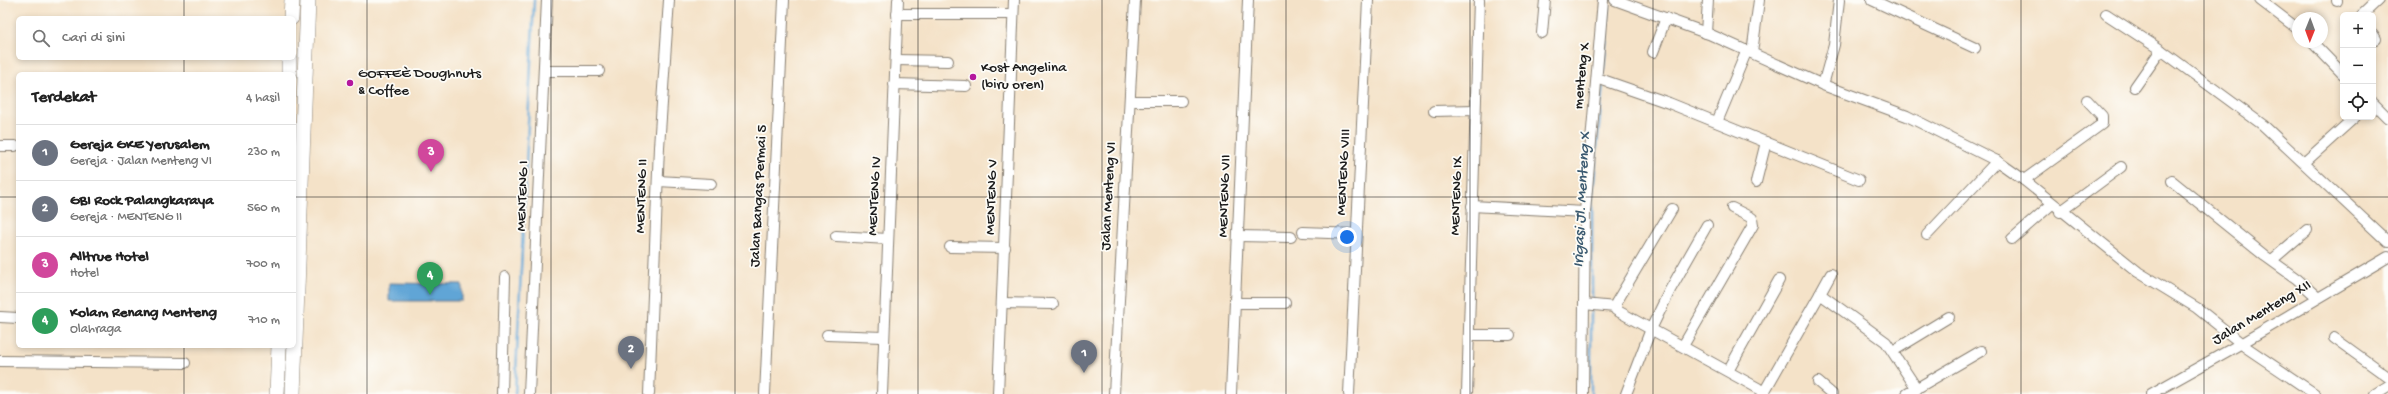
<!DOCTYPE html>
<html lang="id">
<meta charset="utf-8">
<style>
body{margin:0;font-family:"Gochi Hand",sans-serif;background:#f6f6f6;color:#222}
.controls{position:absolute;right:12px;top:12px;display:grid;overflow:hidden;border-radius:6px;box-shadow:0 2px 6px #0003}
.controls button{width:36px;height:36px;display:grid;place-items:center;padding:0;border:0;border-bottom:1px solid #e0e0e0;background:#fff;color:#222;font:20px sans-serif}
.compass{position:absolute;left:2292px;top:12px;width:36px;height:36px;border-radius:50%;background:#fff;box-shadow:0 2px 6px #0003;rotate:181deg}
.you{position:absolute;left:1347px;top:237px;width:14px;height:14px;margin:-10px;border:3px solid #fff;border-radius:50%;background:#1a73e8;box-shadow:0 0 0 6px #1a73e833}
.badge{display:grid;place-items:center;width:26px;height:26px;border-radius:50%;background:#ea580c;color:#fff;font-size:13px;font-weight:700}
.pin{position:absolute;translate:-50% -33px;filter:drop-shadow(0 1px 2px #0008)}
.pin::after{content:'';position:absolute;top:21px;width:14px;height:12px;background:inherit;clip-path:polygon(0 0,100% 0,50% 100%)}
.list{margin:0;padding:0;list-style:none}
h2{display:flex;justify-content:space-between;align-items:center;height:52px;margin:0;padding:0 16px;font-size:17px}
h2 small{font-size:13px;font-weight:400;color:#767676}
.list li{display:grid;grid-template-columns:26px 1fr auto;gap:12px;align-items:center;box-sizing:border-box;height:56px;padding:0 16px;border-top:1px solid #e0e0e0}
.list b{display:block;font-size:15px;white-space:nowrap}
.list p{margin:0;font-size:13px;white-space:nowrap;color:#767676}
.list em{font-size:13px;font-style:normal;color:#767676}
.icon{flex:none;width:22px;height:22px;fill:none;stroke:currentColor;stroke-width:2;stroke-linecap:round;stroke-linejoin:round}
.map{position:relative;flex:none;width:2388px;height:394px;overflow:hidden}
.search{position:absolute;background:#fff;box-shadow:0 2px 6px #0003;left:16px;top:16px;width:280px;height:44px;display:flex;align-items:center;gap:10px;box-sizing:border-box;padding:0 14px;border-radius:6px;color:#767676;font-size:15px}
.panel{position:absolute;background:#fff;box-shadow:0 2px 6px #0003;left:16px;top:72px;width:280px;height:276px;border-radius:6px}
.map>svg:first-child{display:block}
</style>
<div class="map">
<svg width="2388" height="394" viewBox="0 0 2388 394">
<rect width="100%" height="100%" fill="#fdfcf7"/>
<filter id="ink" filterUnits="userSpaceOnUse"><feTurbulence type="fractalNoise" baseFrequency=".025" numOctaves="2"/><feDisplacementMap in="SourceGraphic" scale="8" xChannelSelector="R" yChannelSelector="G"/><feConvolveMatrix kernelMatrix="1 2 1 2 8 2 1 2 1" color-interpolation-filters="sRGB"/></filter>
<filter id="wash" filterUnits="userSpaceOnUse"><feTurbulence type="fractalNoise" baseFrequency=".012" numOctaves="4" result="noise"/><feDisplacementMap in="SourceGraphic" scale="16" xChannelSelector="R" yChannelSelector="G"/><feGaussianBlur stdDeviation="0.9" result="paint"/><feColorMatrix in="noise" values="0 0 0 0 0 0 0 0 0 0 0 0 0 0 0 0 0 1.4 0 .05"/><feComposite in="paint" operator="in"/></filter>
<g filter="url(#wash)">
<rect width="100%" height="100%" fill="#f4e2c8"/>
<polygon fill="#60a5d6" stroke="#3e6079" points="389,283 462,284 462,301 389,301"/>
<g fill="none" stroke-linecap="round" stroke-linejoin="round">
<g stroke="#60a5d6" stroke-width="2.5">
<polyline points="1603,78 1609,7"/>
<polyline points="1592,302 1592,202 1603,83"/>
<polyline points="515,394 534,0"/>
<polyline points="1591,394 1591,307"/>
</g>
</g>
</g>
<g filter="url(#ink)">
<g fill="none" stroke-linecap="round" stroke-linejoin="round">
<defs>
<g id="minor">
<polyline points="1615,0 1709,34 1823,85 1907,116 1997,161"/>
<polyline points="1872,0 1975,48"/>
<polyline points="2260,0 2298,29"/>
<polyline points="2337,0 2337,1"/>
<polyline points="897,14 1013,14"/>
<polyline points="2106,14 2161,50 2263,125 2388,242"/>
<polyline points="2362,15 2378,0"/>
<polyline points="1542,33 1545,0"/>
<polyline points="1706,33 1708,0"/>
<polyline points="2373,34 2376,39"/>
<polyline points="2312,42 2343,74"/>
<polyline points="1653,52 1666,18"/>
<polyline points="1752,53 1759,0"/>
<polyline points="896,60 948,61"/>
<polyline points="544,71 599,71"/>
<polyline points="1597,78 1669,103 1859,180"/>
<polyline points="894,84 966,86"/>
<polyline points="1823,85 1834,45 1839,0"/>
<polyline points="2135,87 2161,50"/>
<polyline points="1131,101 1181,101"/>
<polyline points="2373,103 2388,118"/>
<polyline points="1434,111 1475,110"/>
<polyline points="1717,122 1747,50"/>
<polyline points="0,146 15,146"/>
<polyline points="2305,162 2355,117"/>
<polyline points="2024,180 2102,124 2102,116 2087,100"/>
<polyline points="658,181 711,184"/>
<polyline points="2172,181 2265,256 2297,279 2317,297"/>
<polyline points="1756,182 1766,142"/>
<polyline points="1472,206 1585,212"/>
<polyline points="1672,209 1616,303 1616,310 1765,392"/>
<polyline points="2060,212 2121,167"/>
<polyline points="1303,232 1355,234"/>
<polyline points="1927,235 1997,161 2024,180 2138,272 2197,308 2247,348 2315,394"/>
<polyline points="836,236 888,239"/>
<polyline points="1238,236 1291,237"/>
<polyline points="2012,239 2052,204"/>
<polyline points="950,247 1005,248"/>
<polyline points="2272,260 2307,230"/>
<polyline points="1820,294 1831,274"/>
<polyline points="1003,303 1053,304"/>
<polyline points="1235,303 1285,303"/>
<polyline points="1584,304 1615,307"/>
<polyline points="0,317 18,318"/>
<polyline points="827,335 883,337"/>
<polyline points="1469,335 1510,335"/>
<polyline points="2334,338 2388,377"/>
<polyline points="1683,346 1753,225 1752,218 1732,208"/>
<polyline points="1893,351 1949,317"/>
<polyline points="0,361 185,363"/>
<polyline points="1728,371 1779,280"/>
<polyline points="1818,382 1832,394"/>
<polyline points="502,394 505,277"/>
<polyline points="529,394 547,0"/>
<polyline points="649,394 659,147 669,0"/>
<polyline points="765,394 784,0"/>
<polyline points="882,394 898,0"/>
<polyline points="998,394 1014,0"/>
<polyline points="1114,394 1135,0"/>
<polyline points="1231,394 1248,0"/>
<polyline points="1349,394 1368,0"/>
<polyline points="1467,394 1479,0"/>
<polyline points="1583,394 1585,212 1603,0"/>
<polyline points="1626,394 1651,329 1670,290 1707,225"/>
<polyline points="1763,394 1820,294 1886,342 1917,389"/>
<polyline points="1907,394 1981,351"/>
<polyline points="2151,394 2242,343 2388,257"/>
<polyline points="2375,394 2388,386"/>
</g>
<g id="highway">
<polyline points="291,18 292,0"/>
<polyline points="289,74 289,58"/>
<polyline points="277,394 279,346"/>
<polyline points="293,394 308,0"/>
</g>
</defs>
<use href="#minor" stroke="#887f72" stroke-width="12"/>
<use href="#highway" stroke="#887f72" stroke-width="16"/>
<use href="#minor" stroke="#fff" stroke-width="10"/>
<use href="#highway" stroke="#fff" stroke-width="15"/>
</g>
</g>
<path fill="none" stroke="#1c1c1c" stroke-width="1" stroke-opacity="0.55" d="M 184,0 L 184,18M 367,0 L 367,394M 551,0 L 551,394M 735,0 L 735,394M 918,0 L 918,394M 1102,0 L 1102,394M 1286,0 L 1286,394M 1470,0 L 1470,394M 1653,0 L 1653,394M 1837,0 L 1837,394M 2021,0 L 2021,394M 2204,0 L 2204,394M 184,58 L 184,74M 0,197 L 18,197M 294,197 L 2388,197M 184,346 L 184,394"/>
<g fill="#b5179e" stroke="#fdfcf7" stroke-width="1.5">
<circle cx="973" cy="77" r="4"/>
<circle cx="350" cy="83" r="4"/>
</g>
<g text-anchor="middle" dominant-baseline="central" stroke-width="3.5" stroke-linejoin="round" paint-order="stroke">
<g font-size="15" fill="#1c1c1c" stroke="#fdfcf7" text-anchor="start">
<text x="981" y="68">Kost Angelina<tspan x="981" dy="17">(biru oren)</tspan></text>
<text x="358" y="74">GOFFEÈ Doughnuts<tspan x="358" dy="17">&amp; Coffee</tspan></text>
</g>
<g font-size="15" fill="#1c1c1c" stroke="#fdfcf7">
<text transform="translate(1582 76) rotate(-84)">menteng X</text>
<text transform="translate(1344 172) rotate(-87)">MENTENG VIII</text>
<text transform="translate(523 196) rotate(-88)">MENTENG I</text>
<text transform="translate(642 196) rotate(-88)">MENTENG II</text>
<text transform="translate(759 196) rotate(-87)">Jalan Bangas Permai 5</text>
<text transform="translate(875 196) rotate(-87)">MENTENG IV</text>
<text transform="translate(1109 196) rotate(-87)">Jalan Menteng VI</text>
<text transform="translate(1225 196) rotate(-88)">MENTENG VII</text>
<text transform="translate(1457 196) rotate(-88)">MENTENG IX</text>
<text transform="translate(992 197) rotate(-88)">MENTENG V</text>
<text transform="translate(2262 313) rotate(-31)">Jalan Menteng XII</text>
</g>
<g font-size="16" font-style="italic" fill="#3b5a70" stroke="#fdfcf7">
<text transform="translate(1583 200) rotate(-87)">Irigasi Jl. Menteng X</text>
</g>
</g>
</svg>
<div class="controls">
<button>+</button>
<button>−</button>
<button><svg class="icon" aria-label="locate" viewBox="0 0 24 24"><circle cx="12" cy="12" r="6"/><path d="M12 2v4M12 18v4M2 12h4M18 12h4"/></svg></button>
</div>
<svg class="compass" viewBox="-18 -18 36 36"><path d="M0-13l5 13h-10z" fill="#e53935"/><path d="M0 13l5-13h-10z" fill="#767676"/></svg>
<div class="you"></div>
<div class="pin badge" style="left:1084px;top:373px;background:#6b7280">1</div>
<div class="pin badge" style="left:631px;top:369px;background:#6b7280">2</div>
<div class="pin badge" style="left:431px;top:172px;background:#d1479c">3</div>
<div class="pin badge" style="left:430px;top:295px;background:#2e9e5b">4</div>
<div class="search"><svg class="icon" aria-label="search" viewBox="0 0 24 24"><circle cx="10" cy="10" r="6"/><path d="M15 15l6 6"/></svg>Cari di sini</div>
<section class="panel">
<h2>Terdekat<small>4 hasil</small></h2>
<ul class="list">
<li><span class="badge" style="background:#6b7280">1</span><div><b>Gereja GKE Yerusalem</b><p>Gereja · Jalan Menteng VI</p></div><em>230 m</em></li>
<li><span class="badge" style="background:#6b7280">2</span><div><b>GBI Rock Palangkaraya</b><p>Gereja · MENTENG II</p></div><em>560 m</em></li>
<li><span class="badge" style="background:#d1479c">3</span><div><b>Alltrue Hotel</b><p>Hotel</p></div><em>700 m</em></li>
<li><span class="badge" style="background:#2e9e5b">4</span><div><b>Kolam Renang Menteng</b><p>Olahraga</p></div><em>710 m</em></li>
</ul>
</section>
</div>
